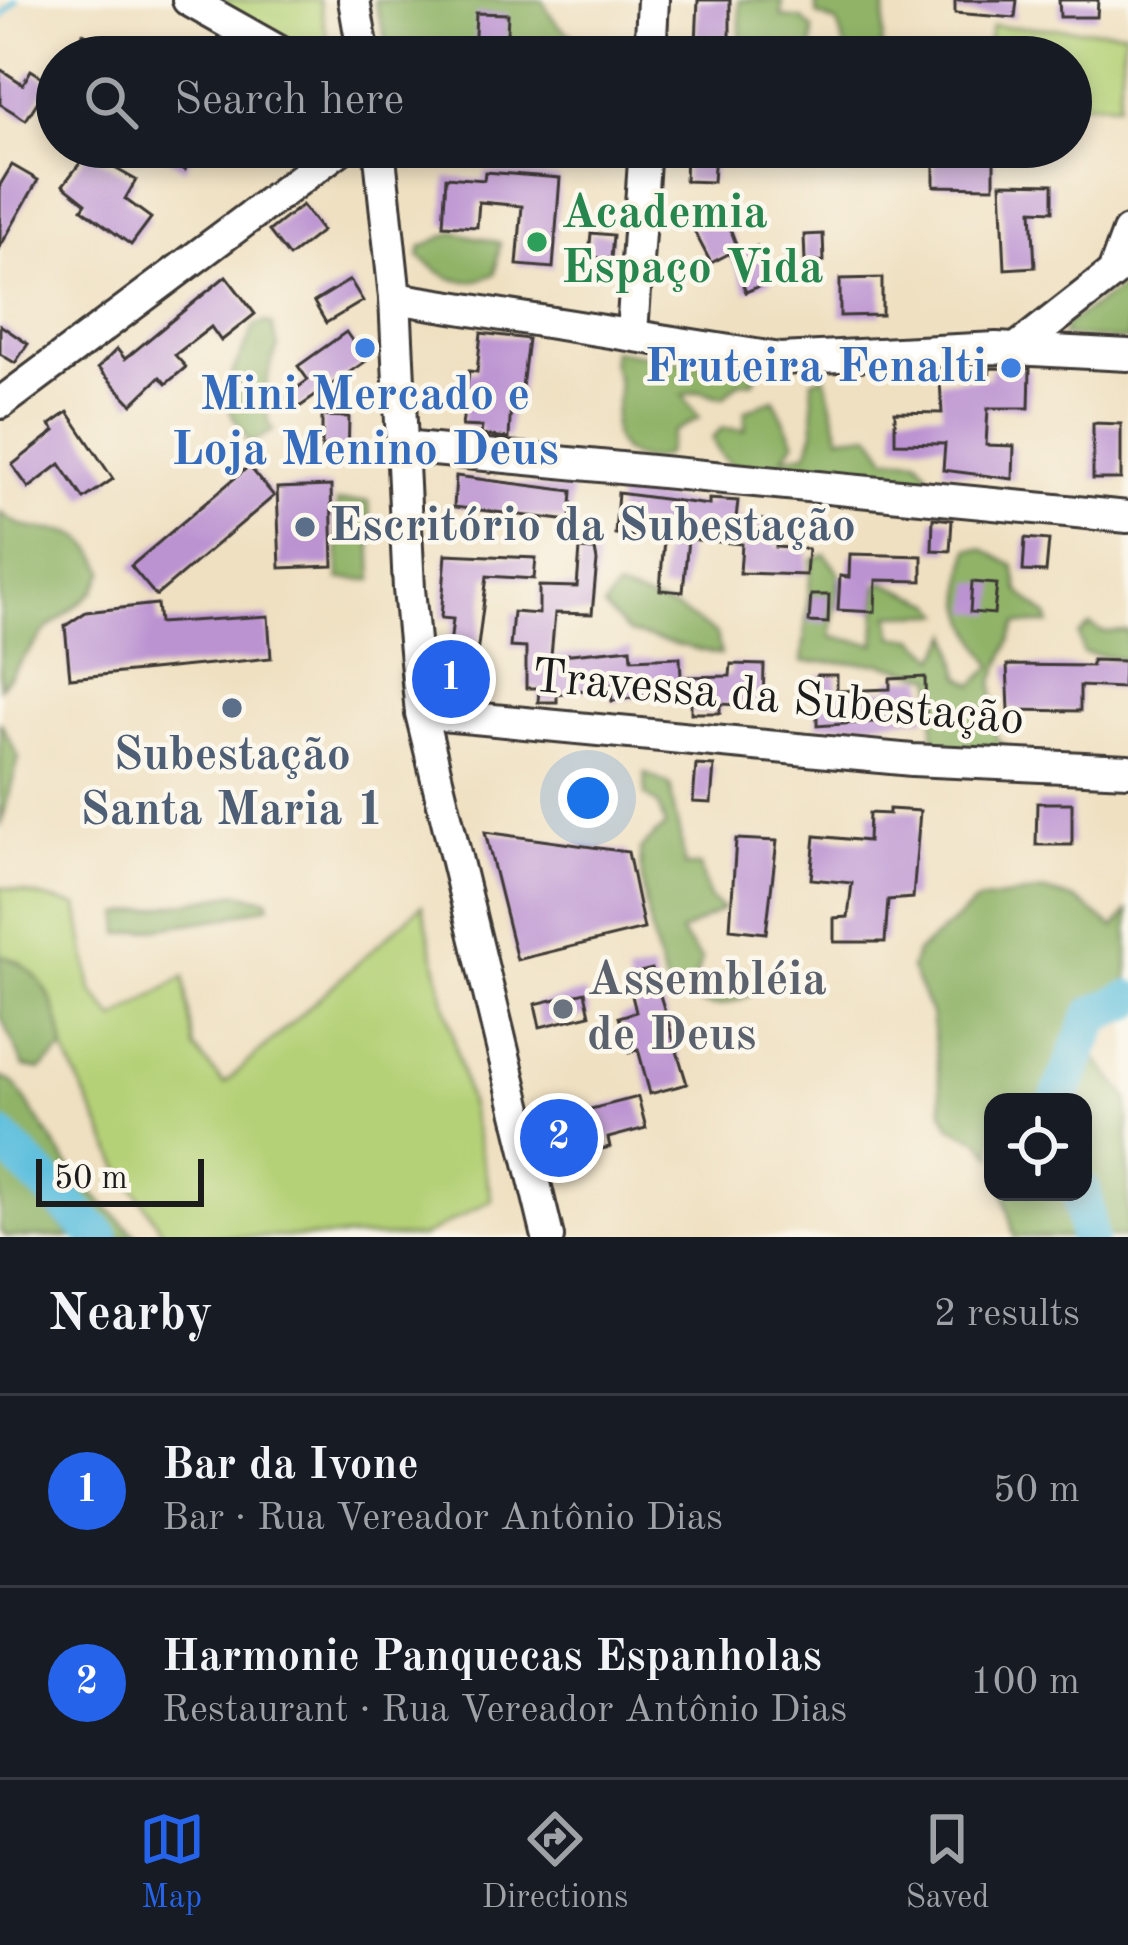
<!DOCTYPE html>
<meta charset="utf-8">
<style>
body{margin:0;font-family:"Old Standard TT",serif;background:#20242c;color:#f1f3f6}
.controls{position:absolute;right:36px;bottom:36px;display:grid;overflow:hidden;border-radius:24px;box-shadow:0 6px 18px #0003}
.controls button{width:108px;height:108px;display:grid;place-items:center;padding:0;border:0;border-bottom:3px solid #363941;background:#171b24;color:#f1f3f6;font:60px sans-serif}
.scale{position:absolute;left:36px;bottom:30px;width:168px;box-sizing:border-box;padding-left:12px;border:6px solid #1c1c1c;border-top:0;font-size:33px;line-height:42px;white-space:nowrap;color:#1c1c1c;-webkit-text-stroke:9px #fbf7ec;paint-order:stroke}
.you{position:absolute;left:588px;top:798px;width:42px;height:42px;margin:-30px;border:9px solid #fff;border-radius:50%;background:#1a73e8;box-shadow:0 0 0 18px #1a73e833}
.badge{display:grid;place-items:center;width:78px;height:78px;border-radius:50%;background:#2563eb;color:#fff;font-size:39px;font-weight:700}
.pin{position:absolute;translate:-50% -50%;border:6px solid #fff;box-shadow:0 3px 12px #0006}
.list{margin:0;padding:0;list-style:none}
h2{display:flex;justify-content:space-between;align-items:center;height:156px;margin:0;padding:0 48px;font-size:51px}
h2 small{font-size:39px;font-weight:400;color:#9ea1a6}
.list li{display:grid;grid-template-columns:78px 1fr auto;gap:36px;align-items:center;box-sizing:border-box;height:192px;padding:0 48px;border-top:3px solid #363941}
.list b{display:block;font-size:45px;white-space:nowrap}
.list p{margin:0;font-size:39px;white-space:nowrap;color:#9ea1a6}
.list em{font-size:39px;font-style:normal;color:#9ea1a6}
.icon{flex:none;width:66px;height:66px;fill:none;stroke:currentColor;stroke-width:2;stroke-linecap:round;stroke-linejoin:round}
.map{position:relative;flex:none;width:1128px;height:1237px;overflow:hidden}
.search{position:absolute;background:#171b24;box-shadow:0 6px 18px #0003;left:36px;right:36px;top:36px;height:132px;display:flex;align-items:center;gap:30px;box-sizing:border-box;padding:0 42px;border-radius:66px;color:#9ea1a6;font-size:45px}
.sheet{height:540px;background:#171b24}
nav{display:flex;justify-content:space-around;align-items:center;box-sizing:border-box;height:168px;border-top:3px solid #363941;background:#171b24;font-size:33px;color:#9ea1a6}
nav a{display:grid;justify-items:center;gap:6px}
nav .on{color:#2563eb}
.map>svg:first-child{display:block}
</style>
<div class="map">
<svg width="1128" height="1237" viewBox="0 0 1128 1237">
<rect width="100%" height="100%" fill="#fbf7ec"/>
<filter id="ink" filterUnits="userSpaceOnUse"><feTurbulence type="fractalNoise" baseFrequency=".00833" numOctaves="2"/><feDisplacementMap in="SourceGraphic" scale="24" xChannelSelector="R" yChannelSelector="G"/><feConvolveMatrix kernelMatrix="1 2 1 2 8 2 1 2 1" color-interpolation-filters="sRGB"/></filter>
<filter id="wash" filterUnits="userSpaceOnUse"><feTurbulence type="fractalNoise" baseFrequency=".004" numOctaves="4" result="noise"/><feDisplacementMap in="SourceGraphic" scale="48" xChannelSelector="R" yChannelSelector="G"/><feGaussianBlur stdDeviation="2.7" result="paint"/><feColorMatrix in="noise" values="0 0 0 0 0 0 0 0 0 0 0 0 0 0 0 0 0 1.4 0 .05"/><feComposite in="paint" operator="in"/></filter>
<g filter="url(#wash)">
<rect width="100%" height="100%" fill="#efe0c1"/>
<g fill="#b5d178" stroke="#68764a" stroke-width="3">
<polygon points="208,0 319,0 332,57 319,57"/>
<polygon points="992,26 1125,31 1118,104 1071,102 1071,57 985,57"/>
<polygon points="0,887 78,906 92,991 115,1019 184,977 194,1048 224,1084 422,905 492,1200 422,1237 166,1237 119,1166 64,1050 61,1030 20,962 0,955"/>
</g>
<g fill="#90b368" stroke="#566842" stroke-width="3">
<path d="M 374,0 L 543,0 C 564,52 602,34 627,57 L 391,57 Z"/>
<polygon points="739,0 782,0 782,17 802,19 813,29 811,57 741,53"/>
<polygon points="815,0 886,0 881,57 848,57 837,23 817,15"/>
<path d="M 454,232 L 500,243 L 495,274 C 461,289 446,279 419,256 L 421,247 Z"/>
<polygon points="1124,286 1128,287 1128,340 1062,336 1067,324"/>
<path d="M 265,322 L 272,325 L 278,347 C 266,373 259,405 273,431 L 249,444 C 245,431 234,422 230,409 C 220,379 246,354 254,326 Z"/>
<path d="M 612,350 L 757,373 L 754,381 L 738,383 L 723,398 L 700,391 L 683,395 L 699,418 L 673,432 L 666,454 C 653,461 641,461 628,454 C 599,437 624,403 617,379 C 614,367 611,364 612,350 Z"/>
<path d="M 825,376 L 840,436 L 871,434 L 887,457 L 918,459 L 931,476 L 920,485 L 848,483 L 808,463 C 769,477 731,483 712,439 L 722,428 L 745,430 L 745,411 L 774,399 L 795,442 L 783,457 L 807,453 L 814,430 L 812,380 Z"/>
<polygon points="369,501 373,580 339,579 337,502"/>
<path d="M 0,512 C 44,550 76,504 105,571 L 94,591 L 45,631 L 0,688 Z"/>
<path d="M 969,549 L 983,549 L 1014,566 L 1019,591 L 1048,617 L 1049,624 L 1017,624 L 993,683 L 996,738 L 1008,748 L 1004,757 L 933,751 L 934,677 L 880,663 L 802,662 L 812,560 L 825,554 L 840,575 L 831,637 L 875,644 L 878,584 L 885,583 L 934,603 L 944,614 L 890,615 L 894,637 L 915,638 L 937,658 L 951,634 L 961,676 L 973,685 L 993,666 C 964,619 957,604 969,549 Z"/>
<polygon points="616,589 677,609 716,634 721,655 629,633 604,608"/>
<polygon points="1090,625 1103,632 1128,631 1128,660 1083,653 1079,635"/>
<polygon points="0,721 19,758 0,828"/>
<path d="M 645,773 L 671,786 C 672,816 684,836 684,866 L 700,866 L 709,898 L 723,909 L 680,933 L 702,960 L 696,975 L 701,988 L 752,975 L 756,981 L 750,995 C 726,1005 709,1012 686,996 L 670,997 C 654,953 641,897 640,850 L 665,826 L 658,804 L 645,795 Z"/>
<polygon points="1045,891 1077,900 1114,928 1128,911 1128,993 1082,1000 1070,1027 1128,1098 1128,1237 1014,1237 1004,1192 1083,1192 1083,1102 993,1102 993,1156 979,1140 950,1126 943,1111 931,1014 911,969 916,953 978,901"/>
<polygon points="238,893 268,899 270,905 225,918 120,934 121,914"/>
<path d="M 0,955 C 46,970 58,1006 64,1050 L 40,1070 L 24,1067 L 0,1015 Z"/>
<polygon points="0,1077 14,1083 79,1181 138,1237 105,1237 0,1120"/>
<polygon points="0,1162 73,1237 6,1237 0,1231"/>
</g>
<g fill="none" stroke-linecap="round" stroke-linejoin="round">
<polyline stroke="#60c0de" stroke-width="6" points="0,18 16,0"/>
<g stroke="#60c0de" stroke-width="39">
<polyline points="1058,1102 1093,1016 1128,1000"/>
<polyline points="0,1138 100,1237"/>
<polyline points="1082,1192 1088,1237"/>
</g>
</g>
<g id="blocks">
<g fill="#bb93d1">
<polygon points="698,0 730,0 730,45 696,43"/>
<polygon points="955,0 1017,0 1015,18 955,13"/>
<polygon points="1059,0 1098,0 1097,17 1060,17"/>
<polygon points="476,13 508,14 506,57 474,57"/>
<polygon points="83,33 135,57 72,57"/>
<polygon points="0,69 23,84 31,70 50,82 26,120 0,104"/>
<polygon points="150,147 196,147 185,170"/>
<polygon points="934,147 994,151 994,187 934,186"/>
<polygon points="686,151 715,152 713,182 685,181"/>
<polygon points="88,153 136,180 125,199 151,218 131,245 82,209 86,203 63,185"/>
<polygon points="12,165 38,180 0,247 0,185"/>
<polygon points="485,172 560,178 553,268 517,265 522,206 479,202 477,227 443,225 446,177 484,180"/>
<polygon points="1001,183 1053,184 1053,211 1032,210 1035,267 1005,269"/>
<polygon points="302,205 322,231 289,257 269,231"/>
<polygon points="723,210 738,249 711,263 690,223"/>
<polygon points="591,233 613,235 611,259 589,257"/>
<polygon points="823,234 824,261 805,262 804,235"/>
<polygon points="757,246 772,281 746,292 731,256"/>
<polygon points="226,276 255,314 221,341 211,327 175,355 186,367 166,384 160,377 132,404 98,368 117,349 125,359"/>
<polygon points="882,278 882,315 840,316 840,279"/>
<polygon points="350,280 363,301 326,323 314,302"/>
<polygon points="0,325 28,344 15,363 0,354"/>
<polygon points="346,332 366,361 295,410 285,397 308,380 298,366"/>
<polygon points="481,333 528,339 520,403 511,402 509,438 481,435 482,427 462,426 469,371 477,372"/>
<polygon points="990,368 1030,369 1029,408 988,408 986,445 1014,446 1013,479 943,470 945,444 895,443 895,412 942,413 940,381 989,378"/>
<polygon points="68,412 113,479 84,499 60,464 29,488 12,465 55,431 50,425"/>
<polygon points="322,416 349,417 348,461 322,460"/>
<polygon points="1093,423 1121,424 1121,479 1093,479"/>
<polygon points="249,466 274,496 156,596 131,566"/>
<polygon points="456,476 572,491 570,521 454,507"/>
<polygon points="331,486 333,566 280,568 277,488"/>
<polygon points="618,493 709,505 709,499 738,501 736,518 777,521 776,547 808,549 806,575 740,573 742,544 688,539 683,592 660,590 664,539 615,534"/>
<polygon points="933,518 952,520 950,551 932,550"/>
<polygon points="1025,538 1049,540 1046,572 1023,571"/>
<polygon points="580,549 595,550 597,561 592,614 555,613 551,656 631,648 632,659 680,657 681,677 730,676 731,664 764,665 763,706 720,704 720,713 691,713 691,700 658,702 658,694 612,701 610,685 557,695 557,702 538,702 539,688 526,688 526,648 510,647 513,612 539,614 539,586 577,587"/>
<polygon points="446,554 536,558 534,579 487,576 475,670 481,670 479,693 445,690 453,619 441,618"/>
<polygon points="850,554 922,556 922,581 876,580 875,612 838,610 840,576 849,577"/>
<polygon points="972,582 997,584 994,614 970,612"/>
<polygon points="811,595 829,595 828,623 809,622"/>
<polygon points="157,604 159,623 268,616 271,658 70,678 65,626 86,612"/>
<polygon points="1092,660 1124,661 1123,688 1080,686 1080,711 1009,710 1007,665 1092,666"/>
<polygon points="817,675 837,675 837,691 890,689 890,679 925,677 926,718 817,726"/>
<polygon points="696,765 714,766 711,803 693,802"/>
<polygon points="1037,803 1072,803 1072,845 1036,845"/>
<polygon points="889,809 920,811 913,898 888,900 885,942 834,942 834,918 848,917 852,883 811,879 815,836 868,841 869,813 889,814"/>
<polygon points="485,832 628,852 644,929 517,960"/>
<polygon points="736,839 777,841 766,933 730,929"/>
<polygon points="652,969 687,1084 650,1094 638,1049 630,1052 619,1017 636,1012 627,975"/>
<polygon points="585,992 590,1015 540,1027 535,1004"/>
<polygon points="638,1097 646,1128 608,1138 610,1147 555,1159 547,1120"/>
</g>
</g>
</g>
<g filter="url(#ink)">
<use href="#blocks" fill-opacity="0" stroke="#3c3935" stroke-width="3"/>
<g fill="none" stroke-linecap="round" stroke-linejoin="round">
<defs>
<g id="minor">
<polyline points="188,0 289,57"/>
<polyline points="354,0 364,57"/>
<polyline points="650,57 653,0"/>
<polyline points="379,147 395,298 409,589 421,713 548,1237"/>
<polyline points="395,298 780,359 996,348 1128,355"/>
<polyline points="632,333 645,147"/>
<polyline points="1016,349 1113,273 1128,232"/>
<polyline points="1,403 343,147"/>
<polyline points="403,447 1128,517"/>
<polyline points="421,713 912,760 1128,770"/>
</g>
</defs>
<use href="#minor" stroke="#3c3935" stroke-width="36"/>
<use href="#minor" stroke="#fff" stroke-width="30"/>
</g>
</g>
<circle fill="#2e9e5b" stroke="#fbf7ec" stroke-width="4.5" cx="537" cy="242" r="12"/>
<g fill="#3f7fe0" stroke="#fbf7ec" stroke-width="4.5">
<circle cx="365" cy="348" r="12"/>
<circle cx="1011" cy="368" r="12"/>
</g>
<g fill="#5c6f8a" stroke="#fbf7ec" stroke-width="4.5">
<circle cx="305" cy="527" r="12"/>
<circle cx="232" cy="708" r="12"/>
</g>
<circle fill="#6b7280" stroke="#fbf7ec" stroke-width="4.5" cx="563" cy="1009" r="12"/>
<g text-anchor="middle" dominant-baseline="central" stroke-width="9" stroke-linejoin="round" paint-order="stroke">
<g font-size="48" font-weight="bold" fill="#27864d" stroke="#fbf7ec" text-anchor="start">
<text x="561" y="214">Academia<tspan x="561" dy="55">Espaço Vida</tspan></text>
</g>
<g font-size="48" font-weight="bold" fill="#366cbe" stroke="#fbf7ec" text-anchor="end">
<text x="987" y="368">Fruteira Fenalti</text>
<text x="365" y="396" text-anchor="middle">Mini Mercado e<tspan x="365" dy="55">Loja Menino Deus</tspan></text>
</g>
<g font-size="48" font-weight="bold" fill="#4e5e75" stroke="#fbf7ec" text-anchor="start">
<text x="329" y="527">Escritório da Subestação</text>
<text x="232" y="756" text-anchor="middle">Subestação<tspan x="232" dy="55">Santa Maria 1</tspan></text>
</g>
<g font-size="48" fill="#1c1c1c" stroke="#fbf7ec">
<text transform="translate(778 699) rotate(5)">Travessa da Subestação</text>
</g>
<g font-size="48" font-weight="bold" fill="#5b616d" stroke="#fbf7ec" text-anchor="start">
<text x="587" y="981">Assembléia<tspan x="587" dy="55">de Deus</tspan></text>
</g>
</g>
</svg>
<div class="controls">
<button><svg class="icon" aria-label="locate" viewBox="0 0 24 24"><circle cx="12" cy="12" r="6"/><path d="M12 2v4M12 18v4M2 12h4M18 12h4"/></svg></button>
</div>
<div class="scale">50 m</div>
<div class="you"></div>
<div class="pin badge" style="left:451px;top:679px">1</div>
<div class="pin badge" style="left:559px;top:1138px">2</div>
<div class="search"><svg class="icon" aria-label="search" viewBox="0 0 24 24"><circle cx="10" cy="10" r="6"/><path d="M15 15l6 6"/></svg>Search here</div>
</div>
<section class="sheet">
<h2>Nearby<small>2 results</small></h2>
<ul class="list">
<li><span class="badge">1</span><div><b>Bar da Ivone</b><p>Bar · Rua Vereador Antônio Dias</p></div><em>50 m</em></li>
<li><span class="badge">2</span><div><b>Harmonie Panquecas Espanholas</b><p>Restaurant · Rua Vereador Antônio Dias</p></div><em>100 m</em></li>
</ul>
</section>
<nav>
<a class="on"><svg class="icon" aria-label="map" viewBox="0 0 24 24"><path d="M3 6l6-2 6 2 6-2v14l-6 2-6-2-6 2zM9 4v14M15 6v14"/></svg>Map</a>
<a><svg class="icon" aria-label="directions" viewBox="0 0 24 24"><path d="M12 3l9 9-9 9-9-9zM9 14v-3h6M13 9l2 2-2 2"/></svg>Directions</a>
<a><svg class="icon" aria-label="saved" viewBox="0 0 24 24"><path d="M7 4h10v16l-5-4-5 4z"/></svg>Saved</a>
</nav>
